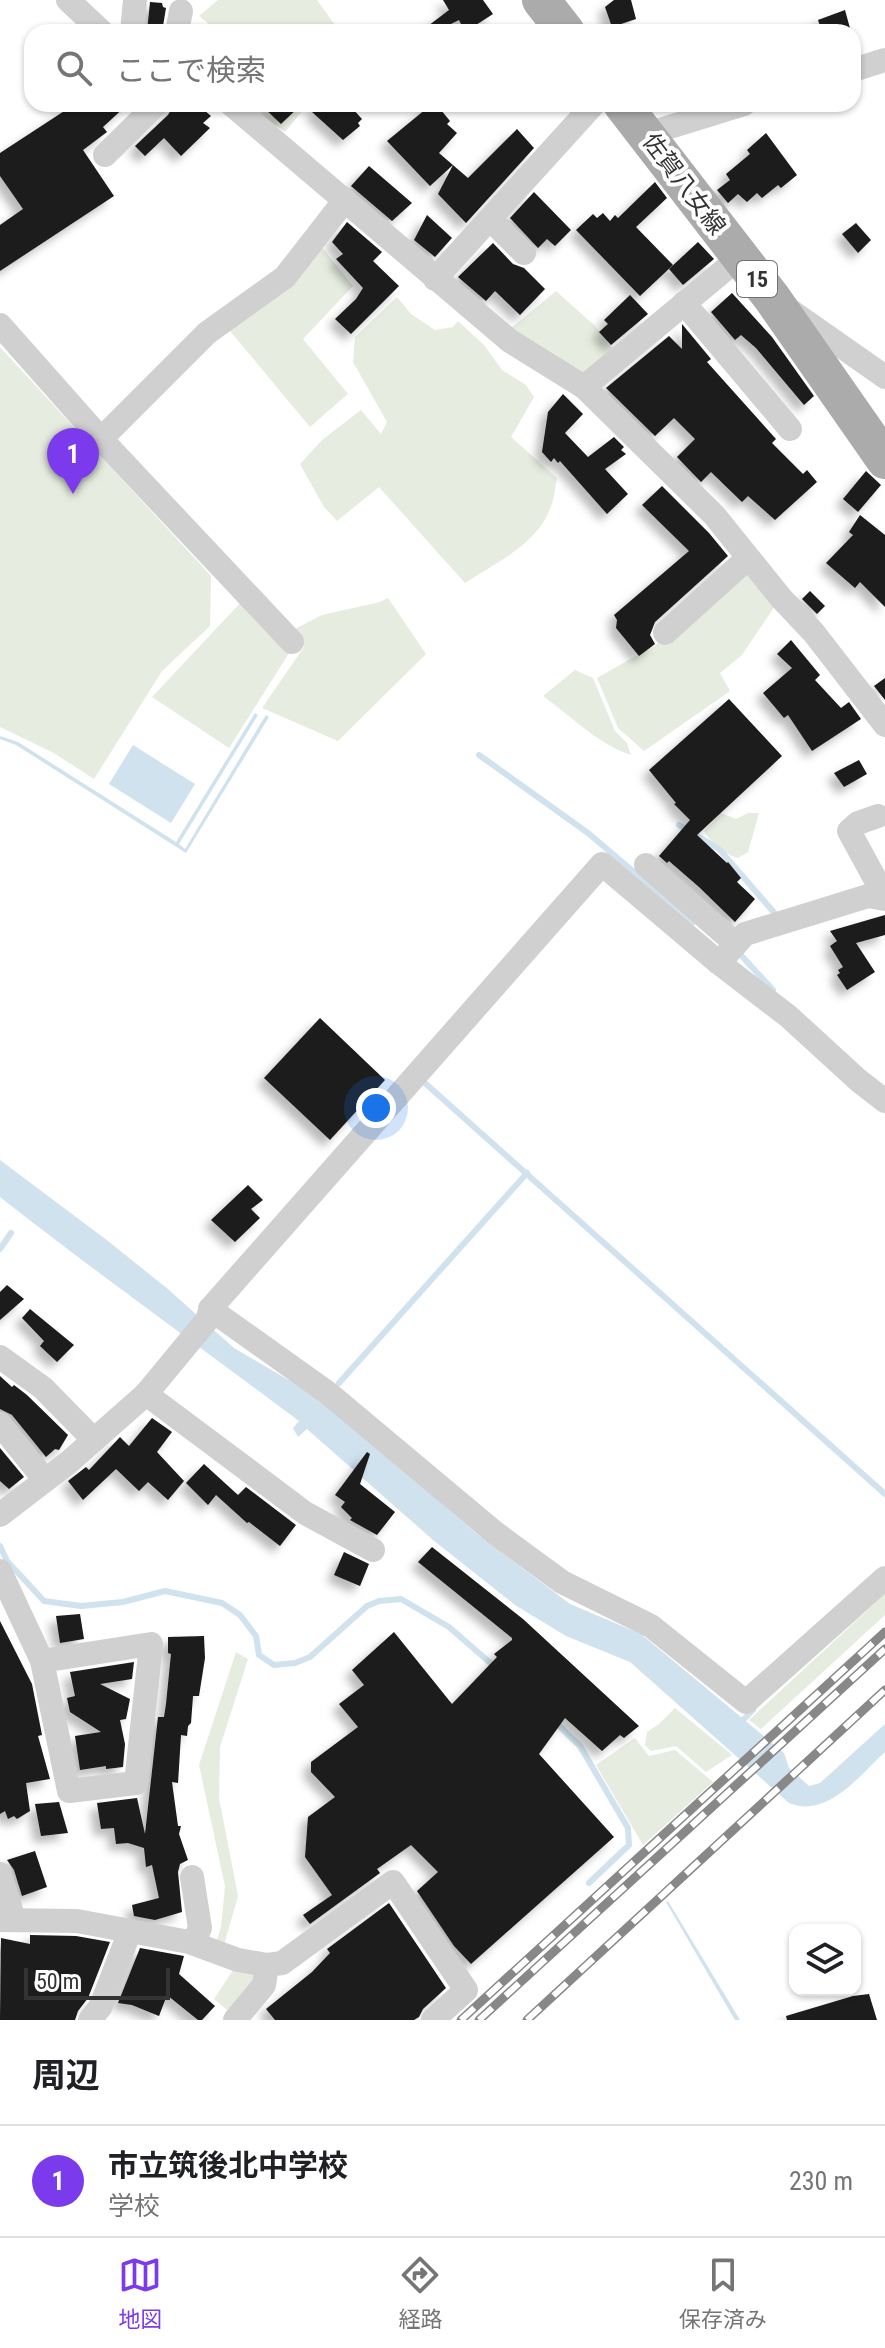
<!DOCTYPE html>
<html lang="ja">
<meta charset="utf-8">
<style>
body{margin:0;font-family:"Roboto Condensed","Noto Sans JP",sans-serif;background:#f2f2f2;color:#202124}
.controls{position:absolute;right:24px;bottom:24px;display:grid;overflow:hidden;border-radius:16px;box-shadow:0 2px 6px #0004}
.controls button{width:72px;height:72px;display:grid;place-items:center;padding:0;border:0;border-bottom:2px solid #e0e0e0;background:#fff;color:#202124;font:40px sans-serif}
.scale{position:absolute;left:24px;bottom:20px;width:146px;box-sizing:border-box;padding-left:8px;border:4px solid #333;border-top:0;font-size:22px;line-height:28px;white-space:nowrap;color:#333;-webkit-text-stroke:6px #fff;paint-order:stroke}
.you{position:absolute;left:376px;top:1108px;width:28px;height:28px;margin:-20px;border:6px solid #fff;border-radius:50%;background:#1a73e8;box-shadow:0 0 0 12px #1a73e833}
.badge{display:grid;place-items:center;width:52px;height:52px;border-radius:50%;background:#7c3aed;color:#fff;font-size:26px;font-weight:700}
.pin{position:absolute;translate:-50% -66px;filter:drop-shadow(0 2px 4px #0008)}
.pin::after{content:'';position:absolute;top:42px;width:28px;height:24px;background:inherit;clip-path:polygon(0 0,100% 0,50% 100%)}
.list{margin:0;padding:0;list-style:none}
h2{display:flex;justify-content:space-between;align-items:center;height:104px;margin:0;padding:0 32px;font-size:34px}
h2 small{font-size:26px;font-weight:400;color:#757577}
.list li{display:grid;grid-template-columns:52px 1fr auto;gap:24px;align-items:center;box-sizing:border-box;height:112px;padding:0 32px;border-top:2px solid #e0e0e0}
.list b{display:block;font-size:30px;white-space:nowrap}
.list p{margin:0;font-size:26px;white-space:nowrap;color:#757577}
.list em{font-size:26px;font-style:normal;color:#757577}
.icon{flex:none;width:44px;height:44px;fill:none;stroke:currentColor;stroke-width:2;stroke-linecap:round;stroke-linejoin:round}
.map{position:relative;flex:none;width:885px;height:2020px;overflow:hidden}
.search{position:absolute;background:#fff;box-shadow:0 2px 6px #0004;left:24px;right:24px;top:24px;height:88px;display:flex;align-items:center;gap:20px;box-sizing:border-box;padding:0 28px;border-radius:24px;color:#757577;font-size:30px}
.sheet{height:216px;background:#fff}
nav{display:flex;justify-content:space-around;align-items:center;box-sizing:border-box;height:112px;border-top:2px solid #e0e0e0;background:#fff;font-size:22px;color:#757577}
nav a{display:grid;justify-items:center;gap:4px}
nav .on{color:#7c3aed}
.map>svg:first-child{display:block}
</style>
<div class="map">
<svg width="885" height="2020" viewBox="0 0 885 2020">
<defs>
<filter id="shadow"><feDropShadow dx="-7" dy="7" stdDeviation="4" flood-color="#0004"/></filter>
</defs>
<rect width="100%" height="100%" fill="#fff"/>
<g fill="#e6ecdf">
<polygon points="218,0 317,0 335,25 324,32 219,32 199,16"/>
<polygon points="246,104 308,104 285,132"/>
<polygon points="321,246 353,286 303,339 348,394 310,427 226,326"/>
<polygon points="556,291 595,326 614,350 582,378 511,328"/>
<path d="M 397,297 L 411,314 L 435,330 L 453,327 L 458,321 L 484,345 L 502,370 L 526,385 L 534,397 L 511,437 L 557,478 C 555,488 554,500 550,509 C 537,544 494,564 465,583 L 379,487 L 337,521 L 324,507 L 300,464 L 322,440 L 361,410 L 381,434 L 387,422 L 353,362 L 355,337 Z"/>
<polygon points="0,347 211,576 210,626 162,671 94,779 54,753 0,727"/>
<polygon points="746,564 777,603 742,655 720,673 730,691 644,751 618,728 597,678 664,640"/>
<polygon points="388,598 426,654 338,741 262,708 304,647 291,631 322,615 380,602"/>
<polygon points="243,600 291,650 229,748 152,697"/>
<path d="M 575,670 L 593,678 L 615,731 L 627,743 L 631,755 C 598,744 572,717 543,696 Z"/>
<path d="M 721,813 L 736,819 L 748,813 L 759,813 L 748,852 L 738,858 C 727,856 709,841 704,831 Z"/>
<polygon points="885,1594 885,1615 761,1729 749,1720"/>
<polygon points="236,1652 248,1659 220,1747 219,1798 238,1896 224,1945 216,1942 221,1927 225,1886 199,1765"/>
<polygon points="675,1708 732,1755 706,1772 676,1746 651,1751 645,1745 647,1732 659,1724"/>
<polygon points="635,1738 649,1756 675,1750 713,1782 643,1845 596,1765"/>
<polygon points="237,1964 260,1975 231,2013 214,1999"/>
</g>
<g fill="#cfe2ee">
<polygon points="255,713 258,715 179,844 185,849 264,718 266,715 269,717 186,853 16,745 0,739 0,736 18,742 176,842"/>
<polygon points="133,745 195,784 171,823 109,784"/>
<path d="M 0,1160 L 108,1241 L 169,1290 L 234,1348 L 316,1396 L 476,1533 L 570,1604 L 641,1634 L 784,1753 L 789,1768 L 809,1786 L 820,1783 L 885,1724 L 885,1752 C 860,1775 827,1819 789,1803 L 630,1662 L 566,1636 L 515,1605 L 433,1540 L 307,1429 L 298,1437 L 293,1428 L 299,1421 C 199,1346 98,1274 0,1197 Z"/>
<polygon points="668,1901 740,2020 735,2020 666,1902"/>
</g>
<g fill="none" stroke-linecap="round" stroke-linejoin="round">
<g stroke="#cfe2ee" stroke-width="6">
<polyline points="479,755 588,833 693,922"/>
<polyline points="679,825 719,849 778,917"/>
<polyline points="740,952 739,953 773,990"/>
<polyline points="426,1084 885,1494"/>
<polyline points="0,1249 11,1233"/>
<polyline points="339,1383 527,1173"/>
<polyline points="0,1546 7,1561 44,1601 81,1606 123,1602 165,1591 222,1603 240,1615 256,1636 259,1655 274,1665 295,1663 310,1657 367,1606 379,1601 401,1599 449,1627 495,1667"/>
<polyline points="553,1720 580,1746 628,1828 629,1845 589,1883"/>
<polyline points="743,1720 753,1710"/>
</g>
</g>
<g fill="#1a1a1a" filter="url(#shadow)">
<polygon points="443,0 483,0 493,14 465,32 459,20 435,32 425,32 424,29 449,10"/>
<polygon points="614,0 631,0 636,19 612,27 605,7"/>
<polygon points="150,2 162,3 163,7 166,8 162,32 147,32"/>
<polygon points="845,10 851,32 822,32 818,20"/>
<polygon points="75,104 128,104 103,127 107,132 83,150 114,196 0,271 0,225 23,209 0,176 0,153"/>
<polygon points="174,104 197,104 211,116 203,123 210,128 181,156 164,138 145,156 135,146 168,115"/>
<polygon points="260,104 302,104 281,124"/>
<polygon points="320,104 338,104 347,112 352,108 362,119 358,123 360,126 343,140 312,112"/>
<polygon points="432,104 436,104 450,121 447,124 457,133 439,153 468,178 517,129 534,148 466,223 438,194 453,165 430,186 387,141"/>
<polygon points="766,133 797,175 781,188 778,185 762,198 757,193 747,202 738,194 728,203 717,190 730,180 726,174 750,154 747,150"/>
<polygon points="369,166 412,203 392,221 351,186"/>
<polygon points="655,182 667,198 636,227 673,265 640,296 576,230 593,214 597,218 603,213 610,221 615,215 618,218"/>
<polygon points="534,192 571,230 555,246 547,239 538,248 510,218"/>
<polygon points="427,215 452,238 435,257 414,240"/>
<polygon points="347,222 382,252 373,261 399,286 351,334 335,319 356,299 363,288 336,259 343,254 332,242"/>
<polygon points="856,223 871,240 858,253 842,234"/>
<polygon points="698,242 714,259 683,285 669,269"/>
<polygon points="493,243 513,264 524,268 545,289 520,315 495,291 486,301 458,277"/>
<polygon points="732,293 772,337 814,396 804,405 756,348 741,335 735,340 711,312"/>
<polygon points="630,295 648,314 611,345 599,332 608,324 604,320"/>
<polygon points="682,324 711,359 707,362 776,439 772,443 803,474 807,470 817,482 775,520 748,496 742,502 711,472 701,482 677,457 695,439 674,418 655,436 606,388 669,336 682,349"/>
<polygon points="563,394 583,414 565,433 588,457 614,437 624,447 621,450 626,454 605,469 628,494 607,514 560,461 558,463 554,458 551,462 542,452 548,412"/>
<polygon points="866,471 881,485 858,512 843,499"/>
<polygon points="662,486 709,533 728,556 655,622 650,635 655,644 639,656 616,628 617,620 614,615 689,551 642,505"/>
<polygon points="860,515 885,535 885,607 860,582 855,588 826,563 853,535 849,532"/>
<polygon points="810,591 825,606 817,614 802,599"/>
<polygon points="791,640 820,675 815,680 841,708 849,702 861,719 812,751 788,715 784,718 763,693 792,668 777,654"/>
<polygon points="885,678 885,700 874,686"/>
<polygon points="729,699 782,756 697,835 727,863 728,862 741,878 737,882 755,899 735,922 699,887 669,861 667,863 659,856 690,820 674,804 676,803 649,770"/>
<polygon points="859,760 867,774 844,787 834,773"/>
<polygon points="885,915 885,935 856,943 875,972 847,990 837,975 840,973 838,970 843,967 830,946 837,941 830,931"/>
<polygon points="320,1018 385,1080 330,1140 264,1078"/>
<polygon points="248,1185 263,1200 251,1209 260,1218 235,1242 211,1220"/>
<polygon points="7,1285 24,1299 0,1320 0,1292"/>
<polygon points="30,1309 74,1345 57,1362 40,1346 44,1341 22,1318"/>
<polygon points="0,1376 12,1387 14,1385 27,1395 68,1435 59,1450 55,1449 46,1457 12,1415 0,1409"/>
<polygon points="152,1418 172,1432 157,1452 184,1481 168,1500 148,1482 139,1491 116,1469 83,1500 68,1481 86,1467 89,1470 120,1437 129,1446"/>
<polygon points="0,1448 24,1477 9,1489 0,1481"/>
<polygon points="367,1452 370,1454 360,1484 395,1512 377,1535 350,1520 352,1518 341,1507 345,1502 335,1495"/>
<polygon points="204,1464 238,1495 246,1487 296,1525 280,1546 249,1522 247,1523 216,1495 208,1505 186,1483"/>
<polygon points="432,1547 523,1619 639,1726 624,1738 620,1735 602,1751 565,1718 539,1754 614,1837 471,1964 454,1946 417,1891 438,1872 411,1845 377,1869 380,1873 310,1924 303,1915 332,1895 305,1857 308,1817 335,1797 311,1772 311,1762 358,1727 339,1704 364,1685 352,1670 394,1632 452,1704 497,1657 494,1654 512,1640 512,1638 418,1562"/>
<polygon points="344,1552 369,1564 360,1586 334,1575"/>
<polygon points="80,1614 84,1639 60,1643 56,1616"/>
<polygon points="0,1621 32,1684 42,1735 38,1736 50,1779 26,1783 30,1811 17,1819 14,1816 8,1819 5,1811 0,1814"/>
<polygon points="204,1636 205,1658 199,1696 193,1696 191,1723 188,1726 187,1736 181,1735 178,1783 172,1782 178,1826 181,1826 179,1834 188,1860 180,1864 178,1872 182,1912 155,1920 134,1916 132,1905 159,1898 152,1865 146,1867 144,1848 128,1843 116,1844 114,1828 101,1829 97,1803 137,1798 145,1834 158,1717 164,1717 166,1704 171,1654 168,1653 168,1637"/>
<polygon points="134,1662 132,1679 100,1684 130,1699 126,1719 120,1720 125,1744 123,1767 106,1769 106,1766 80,1770 75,1736 101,1732 70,1712 67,1698 75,1696 70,1672"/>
<polygon points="59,1802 68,1833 41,1836 35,1804"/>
<polygon points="35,1851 47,1887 22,1896 14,1870 7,1860"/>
<polygon points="389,1903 446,1988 423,2009 419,2017 414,2020 275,2020 266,2009 312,1972 330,1953 327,1949"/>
<polygon points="30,1935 76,1936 110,1942 88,1998 78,2011 75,2020 0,2020 1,1938 30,1944"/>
<polygon points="140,1948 184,1956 179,1974 215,2006 202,2020 198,2020 167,1995 159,2016 132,2005 118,2003"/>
<polygon points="869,1994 877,2020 787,2020 786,2016 853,1996"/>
</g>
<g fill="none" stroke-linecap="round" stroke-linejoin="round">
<g stroke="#d0d0d0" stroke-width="24">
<polyline points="68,0 102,32"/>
<polyline points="132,32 135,0"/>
<polyline points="177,32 181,11"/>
<polyline points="853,70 885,60"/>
<polyline points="231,104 510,341 584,387 714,515 781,598 814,633 885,725"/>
<polyline points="647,134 744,104"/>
<polyline points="105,155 157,104"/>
<polyline points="490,219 524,253"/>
<polyline points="435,279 594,104"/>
<polyline points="684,303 790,429"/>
<polyline points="791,311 885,377"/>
<polyline points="0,325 101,439 292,642"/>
<polyline points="584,387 740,257"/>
<polyline points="101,439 207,333 285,277 345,200"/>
<polyline points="665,633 748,558"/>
<polyline points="878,816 858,823 849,831 885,897"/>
<polyline points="646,865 736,944"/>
<polyline points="719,963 745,934 868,896 885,899"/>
<polyline points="210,1309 328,1393 494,1532 562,1582 651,1626 746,1702 885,1578"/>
<polyline points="0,1357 43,1388 94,1440"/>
<polyline points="146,1394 305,1513 373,1550"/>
<polyline points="0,1424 45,1480"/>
<polyline points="0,1515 69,1462 146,1394 208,1319 210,1309 602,864 719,963 788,1016 858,1080 885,1101"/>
<polyline points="0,1571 42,1661 69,1791 136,1783 151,1644 42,1661"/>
<polyline points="0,1874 14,1920"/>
<polyline points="192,1877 200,1928 193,1943"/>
<polyline points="0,1920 77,1921 189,1942 238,1960 267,1965 282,1963 393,1882 466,1990 433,2020"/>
<polyline points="90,2020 101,2006 130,1931"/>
<polyline points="235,2020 264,1985 267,1965"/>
</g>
<g stroke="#ababab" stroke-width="38">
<polyline points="541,0 566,32"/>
<polyline points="622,104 772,298 885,460"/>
</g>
<defs>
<g id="rail">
<polyline points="461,2020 885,1632"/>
<polyline points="479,2020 885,1649"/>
<polyline points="527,2020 885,1690"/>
</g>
</defs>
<use href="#rail" stroke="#888" stroke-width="9"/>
<use href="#rail" stroke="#fff" stroke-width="6" stroke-dasharray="18" stroke-linecap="butt"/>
</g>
<g text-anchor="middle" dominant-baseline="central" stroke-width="8" stroke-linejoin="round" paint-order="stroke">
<rect fill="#fff" stroke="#707070" stroke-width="2" x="737" y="261" width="40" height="36" rx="6"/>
<g font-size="22" font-weight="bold" fill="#333">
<text x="757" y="279">15</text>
</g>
<g font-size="24" fill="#333" stroke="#fff">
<text transform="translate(684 184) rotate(53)">佐賀八女線</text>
</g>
</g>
</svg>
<div class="controls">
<button><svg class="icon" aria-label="layers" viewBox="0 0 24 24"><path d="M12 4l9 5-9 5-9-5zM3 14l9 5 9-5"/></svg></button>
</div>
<div class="scale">50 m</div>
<div class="you"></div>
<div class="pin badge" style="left:73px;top:494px">1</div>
<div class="search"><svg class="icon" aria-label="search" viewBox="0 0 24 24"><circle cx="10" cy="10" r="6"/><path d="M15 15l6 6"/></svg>ここで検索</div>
</div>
<section class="sheet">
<h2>周辺<small></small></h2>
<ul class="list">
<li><span class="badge">1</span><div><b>市立筑後北中学校</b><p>学校</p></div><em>230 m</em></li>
</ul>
</section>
<nav>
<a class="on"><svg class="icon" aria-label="map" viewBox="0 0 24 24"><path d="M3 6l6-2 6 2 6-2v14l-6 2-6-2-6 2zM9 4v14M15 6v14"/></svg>地図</a>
<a><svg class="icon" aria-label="directions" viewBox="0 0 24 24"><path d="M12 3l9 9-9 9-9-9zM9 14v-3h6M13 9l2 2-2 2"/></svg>経路</a>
<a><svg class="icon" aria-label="saved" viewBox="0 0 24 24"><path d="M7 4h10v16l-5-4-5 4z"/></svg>保存済み</a>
</nav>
